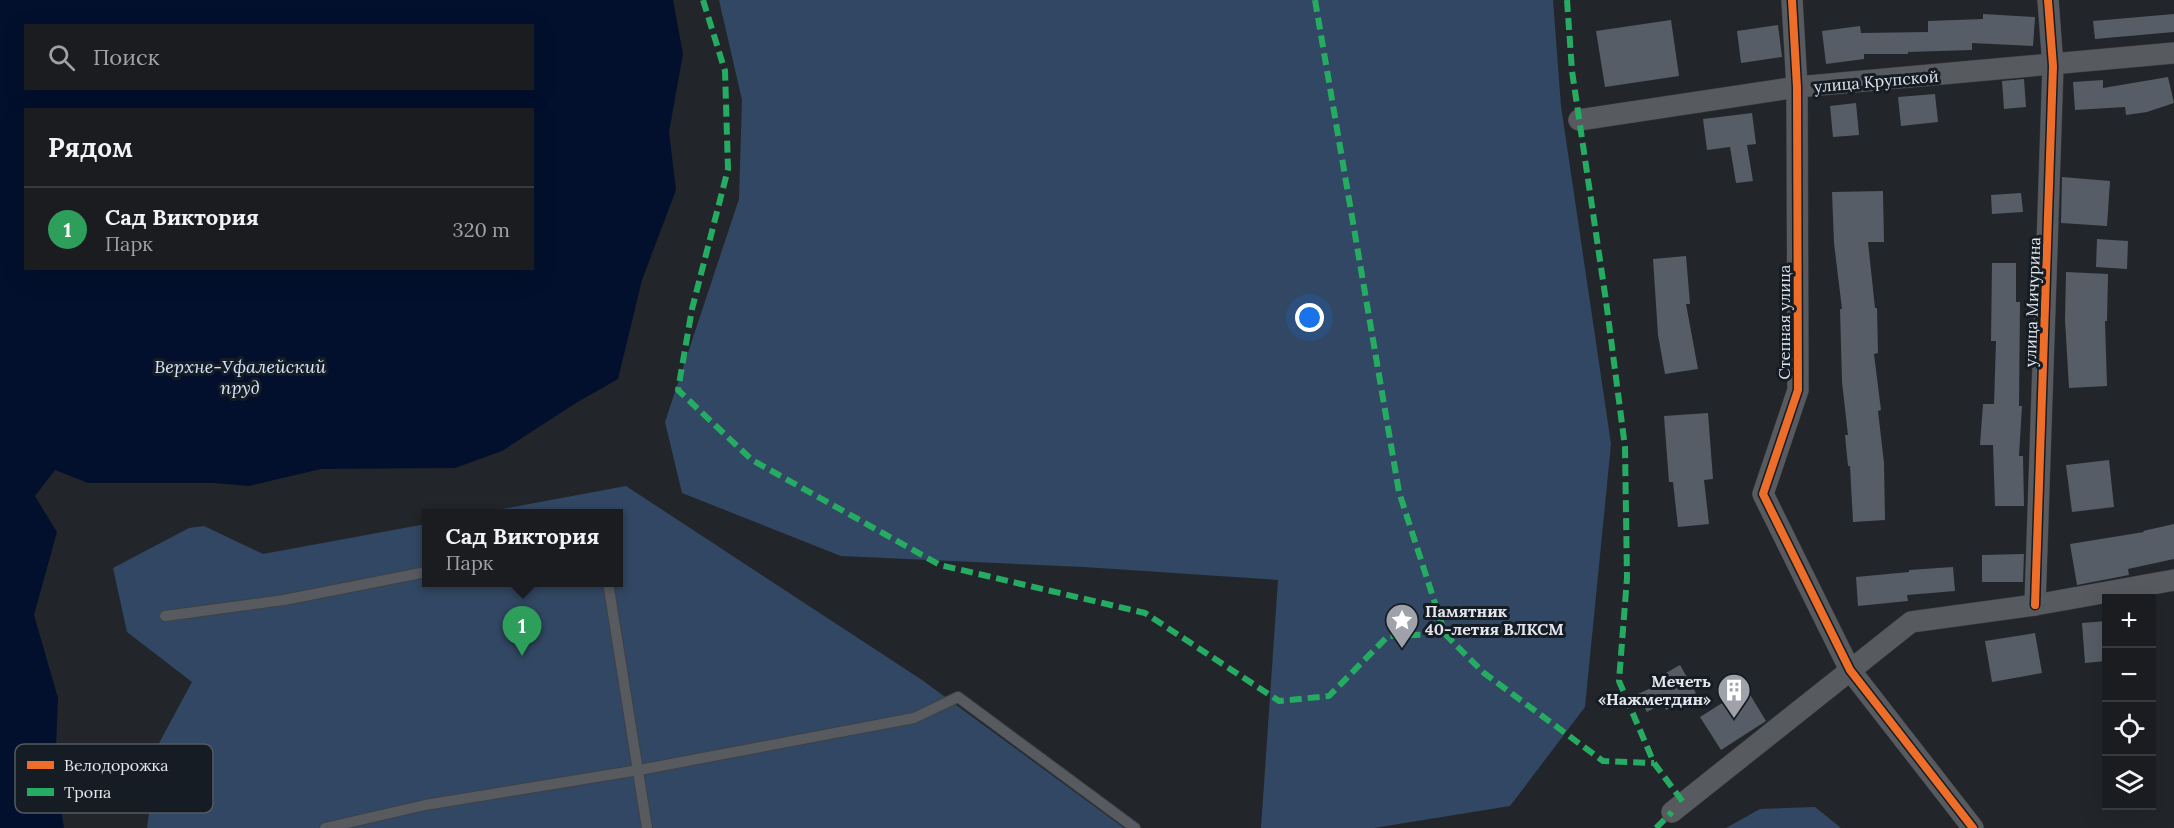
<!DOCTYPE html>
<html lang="ru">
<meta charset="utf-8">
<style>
body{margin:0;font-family:Lora,serif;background:#27292d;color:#f1f3f6}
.controls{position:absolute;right:18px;bottom:18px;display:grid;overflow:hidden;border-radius:0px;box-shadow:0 6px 24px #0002}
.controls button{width:54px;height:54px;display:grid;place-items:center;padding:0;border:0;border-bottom:2px solid #383a3e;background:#1a1c20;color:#f1f3f6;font:30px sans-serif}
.you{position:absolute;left:1310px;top:318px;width:21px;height:21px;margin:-15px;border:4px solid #fff;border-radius:50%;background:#1a73e8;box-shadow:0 0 0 9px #1a73e833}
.badge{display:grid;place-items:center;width:39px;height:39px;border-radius:50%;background:#0f766e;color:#fff;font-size:20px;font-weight:700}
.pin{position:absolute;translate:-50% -50px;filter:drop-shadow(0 2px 3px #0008)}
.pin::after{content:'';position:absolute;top:32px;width:21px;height:18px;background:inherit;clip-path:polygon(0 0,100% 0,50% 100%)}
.popup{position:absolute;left:422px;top:509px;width:201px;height:78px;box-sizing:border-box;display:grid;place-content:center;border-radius:0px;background:#1a1c20;filter:drop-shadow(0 2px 4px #0005);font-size:20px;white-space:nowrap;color:#9fa1a5}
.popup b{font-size:22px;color:#f1f3f6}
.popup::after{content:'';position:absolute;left:50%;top:100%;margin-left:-12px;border:12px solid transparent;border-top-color:#1a1c20}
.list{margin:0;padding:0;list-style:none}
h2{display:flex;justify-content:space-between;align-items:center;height:78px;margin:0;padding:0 24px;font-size:26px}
h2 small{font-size:20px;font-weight:400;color:#9fa1a5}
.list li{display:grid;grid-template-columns:39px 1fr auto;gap:18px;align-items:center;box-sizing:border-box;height:84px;padding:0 24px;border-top:2px solid #383a3e}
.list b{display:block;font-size:22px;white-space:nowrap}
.list p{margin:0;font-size:20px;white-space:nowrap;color:#9fa1a5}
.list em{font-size:20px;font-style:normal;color:#9fa1a5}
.icon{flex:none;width:33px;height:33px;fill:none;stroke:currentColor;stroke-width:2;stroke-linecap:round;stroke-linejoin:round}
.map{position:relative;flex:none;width:2174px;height:828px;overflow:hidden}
.search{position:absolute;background:#1a1c20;box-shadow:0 6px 24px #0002;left:24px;top:24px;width:510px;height:66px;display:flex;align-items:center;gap:15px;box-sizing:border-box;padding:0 21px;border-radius:0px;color:#9fa1a5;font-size:22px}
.panel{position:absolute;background:#1a1c20;box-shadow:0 6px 24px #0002;left:24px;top:108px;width:510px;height:162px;border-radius:0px}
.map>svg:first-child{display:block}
</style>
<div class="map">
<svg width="2174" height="828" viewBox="0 0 2174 828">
<rect width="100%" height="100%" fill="#22262a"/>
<g fill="#324763">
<polygon points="719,0 1553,0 1561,106 1611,444 1585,707 1510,806 1374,828 1261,828 1278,580 1084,567 841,556 682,493 665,422 739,199 742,100"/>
<polygon points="626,486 922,680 1124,828 147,828 158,745 192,682 127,632 113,568 189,528 204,526 263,554 426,524 426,582 618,582 618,514 481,513"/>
<polygon points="1815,807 1841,828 1726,828 1760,809"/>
</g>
<path fill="#03102d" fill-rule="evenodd" d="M 0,0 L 673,0 L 683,54 L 669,132 L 676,190 L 642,280 L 618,379 L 576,403 L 502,451 L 455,468 L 321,469 L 249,486 L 213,483 L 88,483 L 55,470 L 35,496 L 57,532 L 34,615 L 58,698 L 55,771 L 64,828 L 0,828 ZM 26,26 L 532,26 L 532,88 L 26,88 ZM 26,110 L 532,110 L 532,268 L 26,268 Z"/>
<g fill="#565d66">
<polygon points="1983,14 2035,17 2033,46 1972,43 1972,50 1908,52 1908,54 1864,54 1864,59 1826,64 1822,31 1860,26 1861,33 1928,32 1928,21 1983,19"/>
<polygon points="2174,14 2174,32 2095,39 2093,21"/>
<polygon points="1671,20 1679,76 1605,87 1596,31"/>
<polygon points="1778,25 1782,57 1741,63 1737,31"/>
<polygon points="2168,77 2174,103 2147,112 2126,115 2125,107 2075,110 2073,82 2103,80 2103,88"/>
<polygon points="2024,79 2026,107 2004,109 2002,81"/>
<polygon points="1935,94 1938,122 1901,126 1898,97"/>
<polygon points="1856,103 1859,135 1833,137 1830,106"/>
<polygon points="1752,113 1756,144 1747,145 1753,181 1736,183 1730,147 1707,150 1703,119"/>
<polygon points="2062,177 2110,181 2107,226 2061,223"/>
<polygon points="1883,191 1884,242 1868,242 1875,308 1877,308 1878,353 1874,354 1881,410 1878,411 1884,463 1885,520 1853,522 1850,466 1848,466 1845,435 1848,435 1842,382 1840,309 1842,309 1834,243 1832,192"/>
<polygon points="2021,193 2023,212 1992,214 1991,195"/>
<polygon points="2097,239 2128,241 2127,269 2096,267"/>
<polygon points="1686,256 1690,304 1686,304 1698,369 1665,374 1658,335 1653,259"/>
<polygon points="1992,263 2016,263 2016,302 2020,302 2019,406 2022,406 2019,456 2023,456 2024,506 1995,506 1993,445 1980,445 1983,404 1994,404 1996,341 1991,341"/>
<polygon points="2066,272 2108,274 2107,321 2105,321 2107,386 2069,388 2065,320"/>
<polygon points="1708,413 1713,479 1704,480 1709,524 1678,527 1673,482 1669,482 1664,416"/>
<polygon points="2109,460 2114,507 2072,512 2066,465"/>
<polygon points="2174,524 2174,559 2128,569 2129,575 2077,585 2070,544 2144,532 2143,531"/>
<polygon points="2024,554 2023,582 1982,582 1982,555"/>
<polygon points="1953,567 1955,591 1907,595 1908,601 1858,606 1856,577 1909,572 1909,570"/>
<polygon points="2106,621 2106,661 2085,663 2082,623"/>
<polygon points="2035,633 2042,673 1992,682 1985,641"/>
<polygon points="1680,665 1696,693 1666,710 1663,703 1647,712 1638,694 1653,687 1650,682"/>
<polygon points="1746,688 1766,721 1721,750 1700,717"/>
</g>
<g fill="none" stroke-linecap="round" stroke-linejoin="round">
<defs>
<g id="service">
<polyline points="608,582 647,828"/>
<polyline points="165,616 284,600 426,572"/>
<polyline points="325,828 425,805 639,770 914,718 958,697 1135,828"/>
</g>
<g id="minor">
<polyline points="1792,0 1797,87 1798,390 1763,494 1850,670 1973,828"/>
<polyline points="1579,120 1797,87 2174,53"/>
<polyline points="2035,605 2053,66 2048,0"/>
<polyline points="1672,812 1911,622 2035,605 2174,580"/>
</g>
</defs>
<use href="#service" stroke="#3e4144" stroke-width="12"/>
<use href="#minor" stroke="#3e4144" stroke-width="22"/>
<use href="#service" stroke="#575b60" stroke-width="10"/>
<use href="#minor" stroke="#575b60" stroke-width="21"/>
<g stroke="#26ab63" stroke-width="6" stroke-dasharray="12 6" stroke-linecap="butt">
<polyline points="703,0 725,71 728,169 692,309 678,390 752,460 940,565 1145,613 1279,701 1329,696 1388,636 1445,634 1484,673 1603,761 1654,763"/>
<polyline points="1315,0 1399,492 1445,634"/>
<polyline points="1567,0 1572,71 1606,301 1625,447 1627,578 1619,681 1654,763 1683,802"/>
<polyline points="1656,828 1672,812"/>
</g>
<defs>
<g id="cycleway">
<polyline points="1792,0 1797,87 1798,390 1763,494 1850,670 1973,828"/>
<polyline points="2035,605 2053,66 2048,0"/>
</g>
</defs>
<use href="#cycleway" stroke="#161c24" stroke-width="11"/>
<use href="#cycleway" stroke="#ee6e29" stroke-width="8"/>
</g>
<defs>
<symbol id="sight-pin" viewBox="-11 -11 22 30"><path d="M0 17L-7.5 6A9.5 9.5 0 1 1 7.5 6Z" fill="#9fa3a9" stroke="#161c24"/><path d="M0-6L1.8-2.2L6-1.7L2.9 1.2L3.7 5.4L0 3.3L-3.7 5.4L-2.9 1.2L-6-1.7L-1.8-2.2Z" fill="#fff"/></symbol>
<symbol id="building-pin" viewBox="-11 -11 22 30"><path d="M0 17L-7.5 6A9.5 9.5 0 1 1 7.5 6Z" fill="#9fa3a9" stroke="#161c24"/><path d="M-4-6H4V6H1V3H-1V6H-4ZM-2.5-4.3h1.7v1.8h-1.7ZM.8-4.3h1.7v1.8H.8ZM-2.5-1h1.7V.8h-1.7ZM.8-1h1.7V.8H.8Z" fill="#fff"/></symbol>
</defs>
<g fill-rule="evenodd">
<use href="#sight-pin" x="1383" y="601" width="38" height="52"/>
<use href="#building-pin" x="1715" y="671" width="38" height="52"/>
</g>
<g text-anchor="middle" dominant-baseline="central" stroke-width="6" stroke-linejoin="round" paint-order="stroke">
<g font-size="16" fill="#e3e7ed" stroke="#161c24">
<text transform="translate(1876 81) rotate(-5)">улица Крупской</text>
<text transform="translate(2032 302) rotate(-88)">улица Мичурина</text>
<text transform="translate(1784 322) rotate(-90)">Степная улица</text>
</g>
<g font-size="16" font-weight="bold" fill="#e3e7ed" stroke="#161c24" text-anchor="start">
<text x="1425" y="611">Памятник<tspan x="1425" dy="18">40-летия ВЛКСМ</tspan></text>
<text x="1711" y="681" text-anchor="end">Мечеть<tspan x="1711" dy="18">«Нажметдин»</tspan></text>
</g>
<g font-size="18" font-style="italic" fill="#d3e4fd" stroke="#161c24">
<text x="240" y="366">Верхне-Уфалейский<tspan x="240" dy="21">пруд</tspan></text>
</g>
</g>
<rect x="15" y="744" width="198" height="69" rx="9" fill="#161c24" stroke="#545960" stroke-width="1.5"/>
<rect x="27" y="761" width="27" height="8" fill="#ee6e29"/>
<rect x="27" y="788" width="27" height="8" fill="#26ab63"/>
<g font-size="16" fill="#e3e7ed">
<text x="64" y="771">Велодорожка</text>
<text x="64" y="798">Тропа</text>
</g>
</svg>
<div class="controls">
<button>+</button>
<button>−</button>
<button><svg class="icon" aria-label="locate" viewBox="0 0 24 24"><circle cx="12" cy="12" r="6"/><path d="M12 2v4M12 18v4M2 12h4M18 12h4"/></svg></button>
<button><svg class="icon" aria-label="layers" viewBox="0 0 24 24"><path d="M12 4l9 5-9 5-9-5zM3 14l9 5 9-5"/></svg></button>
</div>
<div class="you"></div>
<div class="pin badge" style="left:522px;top:656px;background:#2e9e5b">1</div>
<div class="popup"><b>Сад Виктория</b>Парк</div>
<div class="search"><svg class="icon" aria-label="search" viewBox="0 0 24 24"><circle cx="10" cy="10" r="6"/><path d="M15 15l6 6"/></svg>Поиск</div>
<section class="panel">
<h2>Рядом<small></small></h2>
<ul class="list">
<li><span class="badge" style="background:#2e9e5b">1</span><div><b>Сад Виктория</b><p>Парк</p></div><em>320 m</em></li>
</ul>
</section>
</div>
